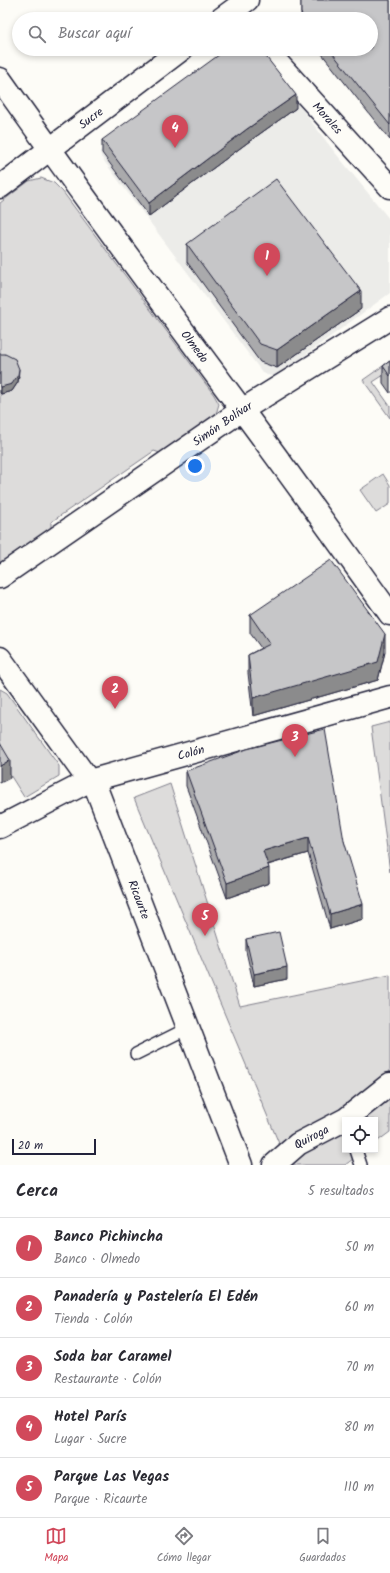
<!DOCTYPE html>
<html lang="es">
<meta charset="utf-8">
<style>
body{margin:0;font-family:Kalam,sans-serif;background:#f7f7f7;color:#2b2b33}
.controls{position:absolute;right:12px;bottom:12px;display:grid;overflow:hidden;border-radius:0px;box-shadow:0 2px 6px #0003}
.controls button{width:36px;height:36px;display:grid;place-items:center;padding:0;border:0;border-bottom:1px solid #e1e1e2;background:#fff;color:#2b2b33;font:20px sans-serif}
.scale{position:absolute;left:12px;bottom:10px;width:84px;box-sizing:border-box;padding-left:4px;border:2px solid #22223b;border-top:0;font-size:11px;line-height:14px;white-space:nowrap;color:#22223b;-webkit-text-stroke:3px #fdfcf7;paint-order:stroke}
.you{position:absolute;left:195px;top:466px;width:14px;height:14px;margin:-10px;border:3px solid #fff;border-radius:50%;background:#1a73e8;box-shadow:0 0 0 6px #1a73e833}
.badge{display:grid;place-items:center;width:26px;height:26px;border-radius:50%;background:#d1495b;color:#fff;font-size:13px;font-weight:700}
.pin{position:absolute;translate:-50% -33px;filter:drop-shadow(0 1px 2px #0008)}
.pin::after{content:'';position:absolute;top:21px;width:14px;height:12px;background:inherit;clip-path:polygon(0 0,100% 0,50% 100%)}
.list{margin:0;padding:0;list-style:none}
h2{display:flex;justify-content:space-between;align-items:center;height:52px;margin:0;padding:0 16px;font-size:17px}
h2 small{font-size:13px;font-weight:400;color:#7c7c81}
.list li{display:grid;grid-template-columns:26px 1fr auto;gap:12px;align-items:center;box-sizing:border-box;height:60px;padding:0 16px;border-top:1px solid #e1e1e2}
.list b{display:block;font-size:15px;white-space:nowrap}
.list p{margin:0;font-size:13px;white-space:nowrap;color:#7c7c81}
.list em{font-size:13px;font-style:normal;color:#7c7c81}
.icon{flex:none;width:22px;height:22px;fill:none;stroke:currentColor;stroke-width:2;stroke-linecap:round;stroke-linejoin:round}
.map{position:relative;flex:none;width:390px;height:1165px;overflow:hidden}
.search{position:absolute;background:#fff;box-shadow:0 2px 6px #0003;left:12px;right:12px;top:12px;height:44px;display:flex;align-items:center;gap:10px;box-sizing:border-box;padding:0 14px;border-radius:22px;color:#7c7c81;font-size:15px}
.sheet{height:352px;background:#fff}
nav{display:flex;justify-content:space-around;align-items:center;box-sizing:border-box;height:56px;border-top:1px solid #e1e1e2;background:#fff;font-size:11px;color:#7c7c81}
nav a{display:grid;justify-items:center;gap:2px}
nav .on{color:#d1495b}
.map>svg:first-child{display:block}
</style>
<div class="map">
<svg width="390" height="1165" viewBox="0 0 390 1165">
<rect width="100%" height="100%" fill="#fdfcf7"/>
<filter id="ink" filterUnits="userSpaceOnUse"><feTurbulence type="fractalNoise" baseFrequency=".025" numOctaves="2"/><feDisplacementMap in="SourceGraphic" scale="8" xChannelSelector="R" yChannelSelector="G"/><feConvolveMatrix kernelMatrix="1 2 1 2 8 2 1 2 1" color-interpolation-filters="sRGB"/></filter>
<g filter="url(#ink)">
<polygon fill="#ecece9" points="256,49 333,150 390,220 390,293 279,374 273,376 267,375 262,372 101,157 100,151"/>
<g fill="#dddcdb" stroke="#807f8b">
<polygon points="41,178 54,183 63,192 214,395 219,404 216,414 209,421 163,454 154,451 51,522 51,531 0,565 0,203 29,181"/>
<polygon points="390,361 390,371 373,382 390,406 390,418 363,380"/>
<polygon points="383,474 390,485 390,504 376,513 360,490"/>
<polygon points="0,689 7,693 59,766 59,776 24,797 0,759"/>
<polygon points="390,722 390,872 371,727"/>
<polygon points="170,784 240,1006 390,975 390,1132 375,1143 375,1120 345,1120 345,1150 365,1150 345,1165 288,1165 134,798"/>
</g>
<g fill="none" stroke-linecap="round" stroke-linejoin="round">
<defs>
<g id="service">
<polyline points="136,1054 188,1028"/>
<polyline points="356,1150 361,1165"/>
</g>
<g id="minor">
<polyline points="221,19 247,0"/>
<path id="s1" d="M 265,49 L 390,187"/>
<path id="s2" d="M 0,79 C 79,191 160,300 242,410 C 292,477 341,546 390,614"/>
<path id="s3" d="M 0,187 L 182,49"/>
<path id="s4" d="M 0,577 L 242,410 L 390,318"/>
<path id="s5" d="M 0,658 L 89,781 L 93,780 L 241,1165"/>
<path id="s6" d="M 0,827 L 89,781 L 390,697"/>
<path id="s7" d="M 274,1165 L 298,1144 L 346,1119 L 390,1084"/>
</g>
</defs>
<use href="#service" stroke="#22223b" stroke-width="14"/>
<use href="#minor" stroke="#22223b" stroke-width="25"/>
<use href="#service" stroke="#fdfcf7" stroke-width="11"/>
<use href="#minor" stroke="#fdfcf7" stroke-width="22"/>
</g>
<g fill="#aaaaac" stroke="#22223b">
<polygon points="301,0 390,0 390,140 318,49 371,49 371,19 301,19"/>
<polygon points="296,108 247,143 149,216 102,153 102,140"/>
<polygon points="187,244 361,309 277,368 260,362 187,262"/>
<polygon points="0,354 19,376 18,382 12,391 1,394 0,393"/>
<polygon points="390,361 390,393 383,383 383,366"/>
<polygon points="250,615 385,652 378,680 253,716 248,673 248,655 261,648 250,633"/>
<polygon points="186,771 344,841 363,919 330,929 308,853 268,865 269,883 227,898 186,786"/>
<polygon points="246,939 287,979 254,986 246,951"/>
</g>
<g fill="#8b8b8c" stroke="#22223b">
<polygon points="296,95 296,108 247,143 149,216 149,203 247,129"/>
<polygon points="361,291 361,309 277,368 277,350"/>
<polygon points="19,369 18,382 12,391 1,394 1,387"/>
<polygon points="385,634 385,652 378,680 253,716 253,698"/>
<polygon points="10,760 10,778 0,783 0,766"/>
<polygon points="308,838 308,853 263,866 263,851"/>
<polygon points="269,868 269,883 227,898 227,883"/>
<polygon points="363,904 363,919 330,929 330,914"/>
<polygon points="287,967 287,979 254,986 254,974"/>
</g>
<g fill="#c6c6c8" stroke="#22223b">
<polygon points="301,0 390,0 390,125 329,49 371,49 371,19 305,19 301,13"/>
<polygon points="227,49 260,49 296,95 247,129 149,203 102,140"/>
<polygon points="276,179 361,291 277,350 260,344 187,244"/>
<polygon points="0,354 5,354 15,359 19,369 18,375 12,384 1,387 0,387"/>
<polygon points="390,361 390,376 383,366"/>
<polygon points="331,560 385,634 378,662 253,698 248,655 270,644 250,615"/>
<polygon points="325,729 344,841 363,904 330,914 308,838 263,851 269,868 227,883 186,771 247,749"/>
<polygon points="0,743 10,760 0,766"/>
<polygon points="279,932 287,967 254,974 246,939"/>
</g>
</g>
<g text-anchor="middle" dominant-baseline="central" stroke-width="3.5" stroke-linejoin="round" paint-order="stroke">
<g font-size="12" fill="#22223b" stroke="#fdfcf7">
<text stroke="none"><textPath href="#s3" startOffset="114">Sucre</textPath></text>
<text stroke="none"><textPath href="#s1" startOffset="93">Morales</textPath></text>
<text stroke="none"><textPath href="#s2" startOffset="331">Olmedo</textPath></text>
<text stroke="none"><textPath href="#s4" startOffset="270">Simón Bolívar</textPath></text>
<text stroke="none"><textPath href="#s6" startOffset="206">Colón</textPath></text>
<text stroke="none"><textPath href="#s5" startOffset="284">Ricaurte</textPath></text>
<text stroke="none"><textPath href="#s7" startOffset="47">Quiroga</textPath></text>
</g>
</g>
</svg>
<div class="controls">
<button><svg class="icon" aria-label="locate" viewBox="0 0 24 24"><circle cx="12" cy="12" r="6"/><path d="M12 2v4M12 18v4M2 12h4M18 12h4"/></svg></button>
</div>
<div class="scale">20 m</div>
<div class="you"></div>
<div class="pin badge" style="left:267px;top:276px">1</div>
<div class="pin badge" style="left:115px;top:709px">2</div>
<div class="pin badge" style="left:295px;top:757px">3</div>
<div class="pin badge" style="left:175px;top:148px">4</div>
<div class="pin badge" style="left:205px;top:936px">5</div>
<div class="search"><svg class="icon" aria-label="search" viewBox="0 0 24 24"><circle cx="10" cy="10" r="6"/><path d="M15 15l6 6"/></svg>Buscar aquí</div>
</div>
<section class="sheet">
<h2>Cerca<small>5 resultados</small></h2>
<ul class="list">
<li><span class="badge">1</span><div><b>Banco Pichincha</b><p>Banco · Olmedo</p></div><em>50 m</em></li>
<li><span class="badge">2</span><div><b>Panadería y Pastelería El Edén</b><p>Tienda · Colón</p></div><em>60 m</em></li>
<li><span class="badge">3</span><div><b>Soda bar Caramel</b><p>Restaurante · Colón</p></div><em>70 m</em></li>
<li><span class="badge">4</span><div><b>Hotel París</b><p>Lugar · Sucre</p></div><em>80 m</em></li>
<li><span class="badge">5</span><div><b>Parque Las Vegas</b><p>Parque · Ricaurte</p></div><em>110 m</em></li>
</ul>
</section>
<nav>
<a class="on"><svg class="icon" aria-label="map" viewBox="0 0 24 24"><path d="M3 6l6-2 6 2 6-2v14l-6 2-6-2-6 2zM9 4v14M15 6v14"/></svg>Mapa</a>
<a><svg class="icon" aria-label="directions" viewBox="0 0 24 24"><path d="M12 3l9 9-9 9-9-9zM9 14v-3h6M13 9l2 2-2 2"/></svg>Cómo llegar</a>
<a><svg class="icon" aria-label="saved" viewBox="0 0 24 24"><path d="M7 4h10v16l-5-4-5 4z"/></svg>Guardados</a>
</nav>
